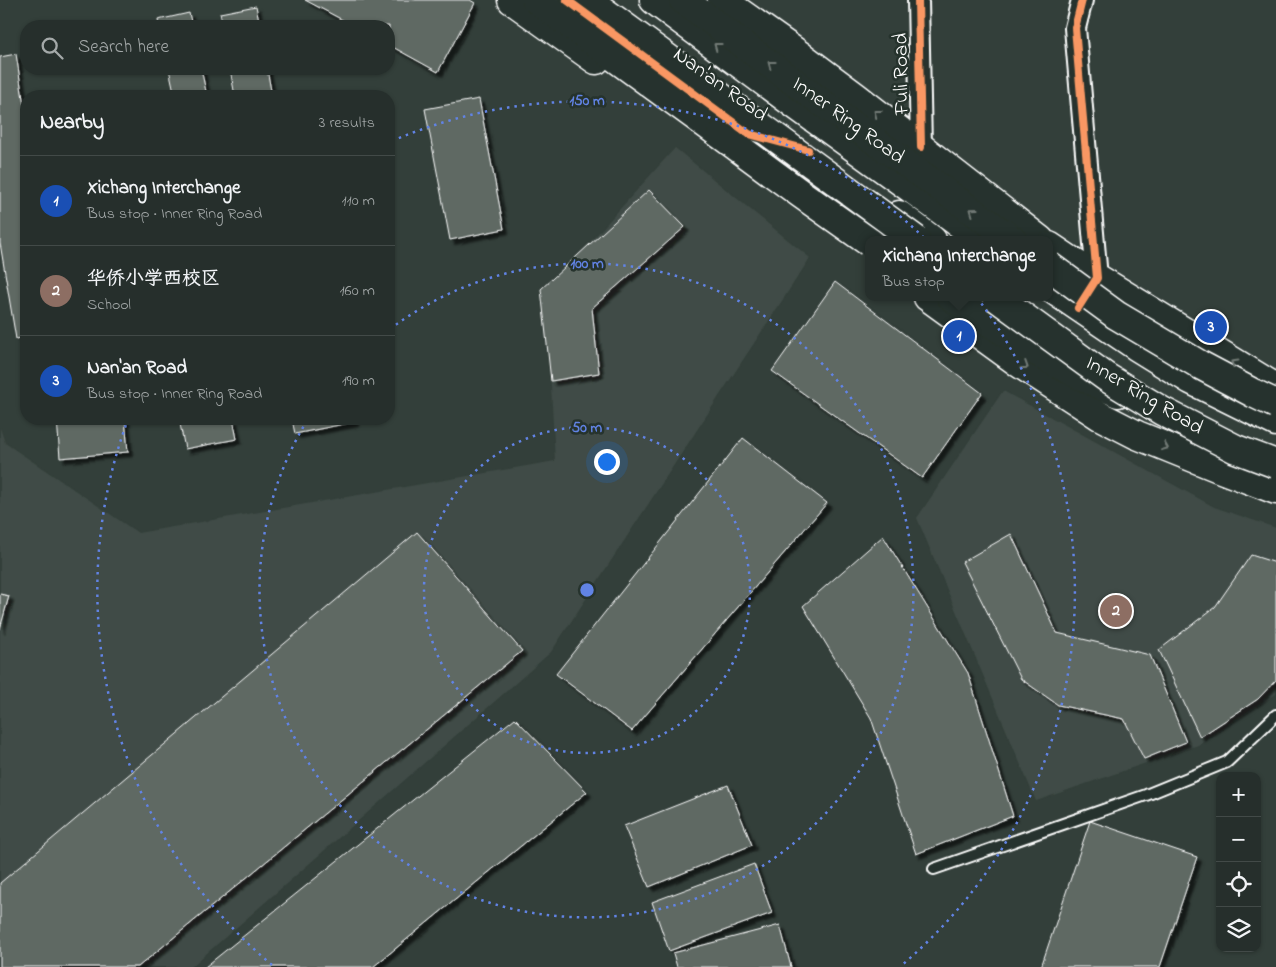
<!DOCTYPE html>
<meta charset="utf-8">
<style>
body{margin:0;font-family:"Indie Flower","LXGW WenKai TC",sans-serif;background:#2e3734;color:#f1f3f6}
.controls{position:absolute;right:15px;bottom:15px;display:grid;overflow:hidden;border-radius:10px;box-shadow:0 1px 4px #0004}
.controls button{width:45px;height:45px;display:grid;place-items:center;padding:0;border:0;border-bottom:1px solid #424a48;background:#262f2c;color:#f1f3f6;font:25px sans-serif}
.you{position:absolute;left:606px;top:461px;width:18px;height:18px;margin:-12px;border:4px solid #fff;border-radius:50%;background:#1a73e8;box-shadow:0 0 0 8px #1a73e833}
.badge{display:grid;place-items:center;width:32px;height:32px;border-radius:50%;background:#e69b98;color:#fff;font-size:16px;font-weight:700}
.pin{position:absolute;translate:-50% -50%;border:2px solid #fff;box-shadow:0 1px 5px #0006}
.popup{position:absolute;left:865px;top:236px;width:188px;height:65px;box-sizing:border-box;display:grid;place-content:center;border-radius:10px;background:#262f2c;filter:drop-shadow(0 1px 4px #0005);font-size:16px;white-space:nowrap;color:#a4a9a9}
.popup b{font-size:19px;color:#f1f3f6}
.popup::after{content:'';position:absolute;left:50%;top:100%;margin-left:-10px;border:10px solid transparent;border-top-color:#262f2c}
.list{margin:0;padding:0;list-style:none}
h2{display:flex;justify-content:space-between;align-items:center;height:65px;margin:0;padding:0 20px;font-size:21px}
h2 small{font-size:16px;font-weight:400;color:#a4a9a9}
.list li{display:grid;grid-template-columns:32px 1fr auto;gap:15px;align-items:center;box-sizing:border-box;height:90px;padding:0 20px;border-top:1px solid #424a48}
.list b{display:block;font-size:19px;white-space:nowrap}
.list p{margin:0;font-size:16px;white-space:nowrap;color:#a4a9a9}
.list em{font-size:16px;font-style:normal;color:#a4a9a9}
.icon{flex:none;width:28px;height:28px;fill:none;stroke:currentColor;stroke-width:2;stroke-linecap:round;stroke-linejoin:round}
.map{position:relative;flex:none;width:1276px;height:967px;overflow:hidden}
.search{position:absolute;background:#262f2c;box-shadow:0 1px 4px #0004;left:20px;top:20px;width:375px;height:55px;display:flex;align-items:center;gap:12px;box-sizing:border-box;padding:0 18px;border-radius:20px;color:#a4a9a9;font-size:19px}
.panel{position:absolute;background:#262f2c;box-shadow:0 1px 4px #0004;left:20px;top:90px;width:375px;height:335px;border-radius:20px}
.map>svg:first-child{display:block}
</style>
<div class="map">
<svg width="1276" height="967" viewBox="0 0 1276 967">
<defs>
<filter id="shadow"><feDropShadow dx="4.5" dy="4.5" stdDeviation="1" flood-color="#0009"/></filter>
</defs>
<rect width="100%" height="100%" fill="#333f3a"/>
<filter id="ink" filterUnits="userSpaceOnUse"><feTurbulence type="fractalNoise" baseFrequency=".02" numOctaves="2"/><feDisplacementMap in="SourceGraphic" scale="10" xChannelSelector="R" yChannelSelector="G"/><feConvolveMatrix kernelMatrix="1 2 1 2 8 2 1 2 1" color-interpolation-filters="sRGB"/></filter>
<g filter="url(#ink)">
<g fill="#404c47">
<polygon points="675,148 810,258 551,652 191,967 0,967 0,428 5,443 138,533 555,461 546,291"/>
<polygon points="1003,391 1214,507 1276,528 1276,694 1198,745 1036,801 917,518"/>
</g>
<g fill="#5f6964" stroke="#fff" filter="url(#shadow)">
<polygon points="305,0 470,0 475,3 438,72 389,45 389,26 354,26"/>
<polygon points="256,6 260,26 223,26 220,13"/>
<polygon points="189,13 192,26 159,26 158,20"/>
<polygon points="16,54 26,118 26,337 16,339 0,243 0,57"/>
<polygon points="169,69 201,69 207,96 175,96"/>
<polygon points="230,69 267,69 272,96 235,96"/>
<polygon points="479,99 504,229 450,240 425,109"/>
<polygon points="649,190 685,227 592,308 599,373 551,381 541,289"/>
<polygon points="835,282 982,393 922,478 772,371"/>
<polygon points="57,419 125,419 128,452 60,458"/>
<polygon points="179,419 233,419 237,439 185,449"/>
<polygon points="292,419 354,419 354,422 295,434"/>
<polygon points="743,438 827,503 632,731 556,674"/>
<polygon points="417,532 522,651 138,967 0,967 0,883"/>
<polygon points="1011,534 1057,633 1150,655 1186,742 1144,759 1124,719 1058,705 1021,679 962,562"/>
<polygon points="883,536 968,673 1013,816 916,854 871,718 803,606"/>
<polygon points="1251,555 1276,563 1276,680 1258,699 1200,737 1159,650 1215,607"/>
<polygon points="0,594 9,596 0,629"/>
<polygon points="515,718 587,792 373,967 205,967"/>
<polygon points="728,785 752,845 649,887 624,826"/>
<polygon points="1090,821 1197,857 1160,967 1041,967"/>
<polygon points="754,864 772,913 669,951 652,902"/>
<polygon points="780,925 791,967 677,967 673,953"/>
</g>
<g fill="none" stroke-linecap="round" stroke-linejoin="round">
<defs>
<polyline id="service" points="934,869 1146,795 1227,762 1276,715"/>
<g id="minor">
<polyline points="567,0 599,24"/>
<polyline points="918,0 921,147"/>
<polyline points="1082,0 1075,28 1097,278 1093,285"/>
<polyline points="749,134 767,165"/>
</g>
<g id="secondary">
<polyline points="512,0 596,60"/>
<polyline points="722,0 801,56 856,97 1040,240"/>
<polyline points="1049,246 1097,278 1276,388"/>
<polyline points="928,297 1019,363 1100,416 1137,435 1221,469 1276,490"/>
</g>
<g id="primary">
<polyline points="654,0 797,106 982,240"/>
<polyline points="899,215 932,240"/>
<polyline points="1049,287 1136,346 1191,380 1276,422"/>
</g>
<g id="trunk">
<polyline points="536,0 721,135"/>
<polyline points="683,0 836,113 1013,240"/>
<path d="M 951,297 C 1004,333 1058,369 1118,393"/>
</g>
</defs>
<use href="#service" stroke="#fff" stroke-width="14"/>
<use href="#minor" stroke="#fff" stroke-width="24"/>
<use href="#secondary" stroke="#fff" stroke-width="31"/>
<use href="#primary" stroke="#fff" stroke-width="31"/>
<use href="#trunk" stroke="#fff" stroke-width="31"/>
<use href="#service" stroke="#26332d" stroke-width="10"/>
<use href="#minor" stroke="#26332d" stroke-width="20"/>
<use href="#secondary" stroke="#26332d" stroke-width="28"/>
<use href="#primary" stroke="#26332d" stroke-width="28"/>
<use href="#trunk" stroke="#26332d" stroke-width="28"/>
<defs>
<g id="trunk-bridge">
<polyline points="588,0 916,240"/>
<polyline points="721,135 801,194 869,242"/>
<polyline points="1049,266 1116,315 1202,366 1253,393 1276,404"/>
<polyline points="996,297 1106,377 1162,411 1236,449 1276,464"/>
</g>
</defs>
<use href="#trunk-bridge" stroke="#fff" stroke-width="31" stroke-linecap="butt"/>
<use href="#trunk-bridge" stroke="#26332d" stroke-width="28"/>
<defs>
<g id="cycleway">
<polyline points="567,0 749,134 808,150"/>
<polyline points="918,0 921,147"/>
<polyline points="1078,308 1097,278 1075,28 1082,0"/>
</g>
</defs>
<use href="#cycleway" stroke="#26332d" stroke-width="11"/>
<use href="#cycleway" stroke="#f99763" stroke-width="8"/>
</g>
<defs><path id="oneway-chevron" d="M-2-3.5L2.5 0L-2 3.5" fill="none" stroke-width="1.6" stroke-linecap="round" stroke-linejoin="round" transform="scale(1.25)"/></defs>
<g stroke="#727a76">
<use href="#oneway-chevron" transform="translate(717 46) rotate(-143)"/>
<use href="#oneway-chevron" transform="translate(771 64) rotate(-143)"/>
<use href="#oneway-chevron" transform="translate(877 113) rotate(-142)"/>
<use href="#oneway-chevron" transform="translate(973 211) rotate(-144)"/>
<use href="#oneway-chevron" transform="translate(1234 363) rotate(-149)"/>
<use href="#oneway-chevron" transform="translate(1025 366) rotate(33)"/>
<use href="#oneway-chevron" transform="translate(1165 447) rotate(22)"/>
</g>
</g>
<g fill="none" stroke="#6183e4" stroke-width="2.5" stroke-dasharray="2.5 5">
<circle cx="587" cy="590" r="163"/>
<path d="M390 329A327 327 0 1 1 308 419"/>
<path d="M272 965A490 490 0 0 1 127 422M392 141A490 490 0 0 1 902 965"/>
</g>
<g text-anchor="middle" dominant-baseline="central" stroke-width="5" stroke-linejoin="round" paint-order="stroke">
<g font-size="21" fill="#fff" stroke="#26332d">
<text transform="translate(902 74) rotate(-91)">Fuli Road</text>
<text transform="translate(720 85) rotate(36)">Nan'an Road</text>
<text transform="translate(848 121) rotate(36)">Inner Ring Road</text>
<text transform="translate(1144 396) rotate(31)">Inner Ring Road</text>
</g>
</g>
<circle cx="587" cy="590" r="8" fill="#6183e4" stroke="#26332d" stroke-width="2.5"/>
<g font-size="15" text-anchor="middle" font-weight="bold" fill="#6183e4" stroke="#26332d" stroke-width="5" stroke-linejoin="round" paint-order="stroke">
<text x="587" y="105">150 m</text>
<text x="587" y="268">100 m</text>
<text x="587" y="432">50 m</text>
</g>
</svg>
<div class="controls">
<button>+</button>
<button>−</button>
<button><svg class="icon" aria-label="locate" viewBox="0 0 24 24"><circle cx="12" cy="12" r="6"/><path d="M12 2v4M12 18v4M2 12h4M18 12h4"/></svg></button>
<button><svg class="icon" aria-label="layers" viewBox="0 0 24 24"><path d="M12 4l9 5-9 5-9-5zM3 14l9 5 9-5"/></svg></button>
</div>
<div class="you"></div>
<div class="pin badge" style="left:959px;top:336px;background:#1a4fb4">1</div>
<div class="popup"><b>Xichang Interchange</b>Bus stop</div>
<div class="pin badge" style="left:1116px;top:611px;background:#8d6e63">2</div>
<div class="pin badge" style="left:1211px;top:327px;background:#1a4fb4">3</div>
<div class="search"><svg class="icon" aria-label="search" viewBox="0 0 24 24"><circle cx="10" cy="10" r="6"/><path d="M15 15l6 6"/></svg>Search here</div>
<section class="panel">
<h2>Nearby<small>3 results</small></h2>
<ul class="list">
<li><span class="badge" style="background:#1a4fb4">1</span><div><b>Xichang Interchange</b><p>Bus stop · Inner Ring Road</p></div><em>110 m</em></li>
<li><span class="badge" style="background:#8d6e63">2</span><div><b>华侨小学西校区</b><p>School</p></div><em>160 m</em></li>
<li><span class="badge" style="background:#1a4fb4">3</span><div><b>Nan'an Road</b><p>Bus stop · Inner Ring Road</p></div><em>190 m</em></li>
</ul>
</section>
</div>
